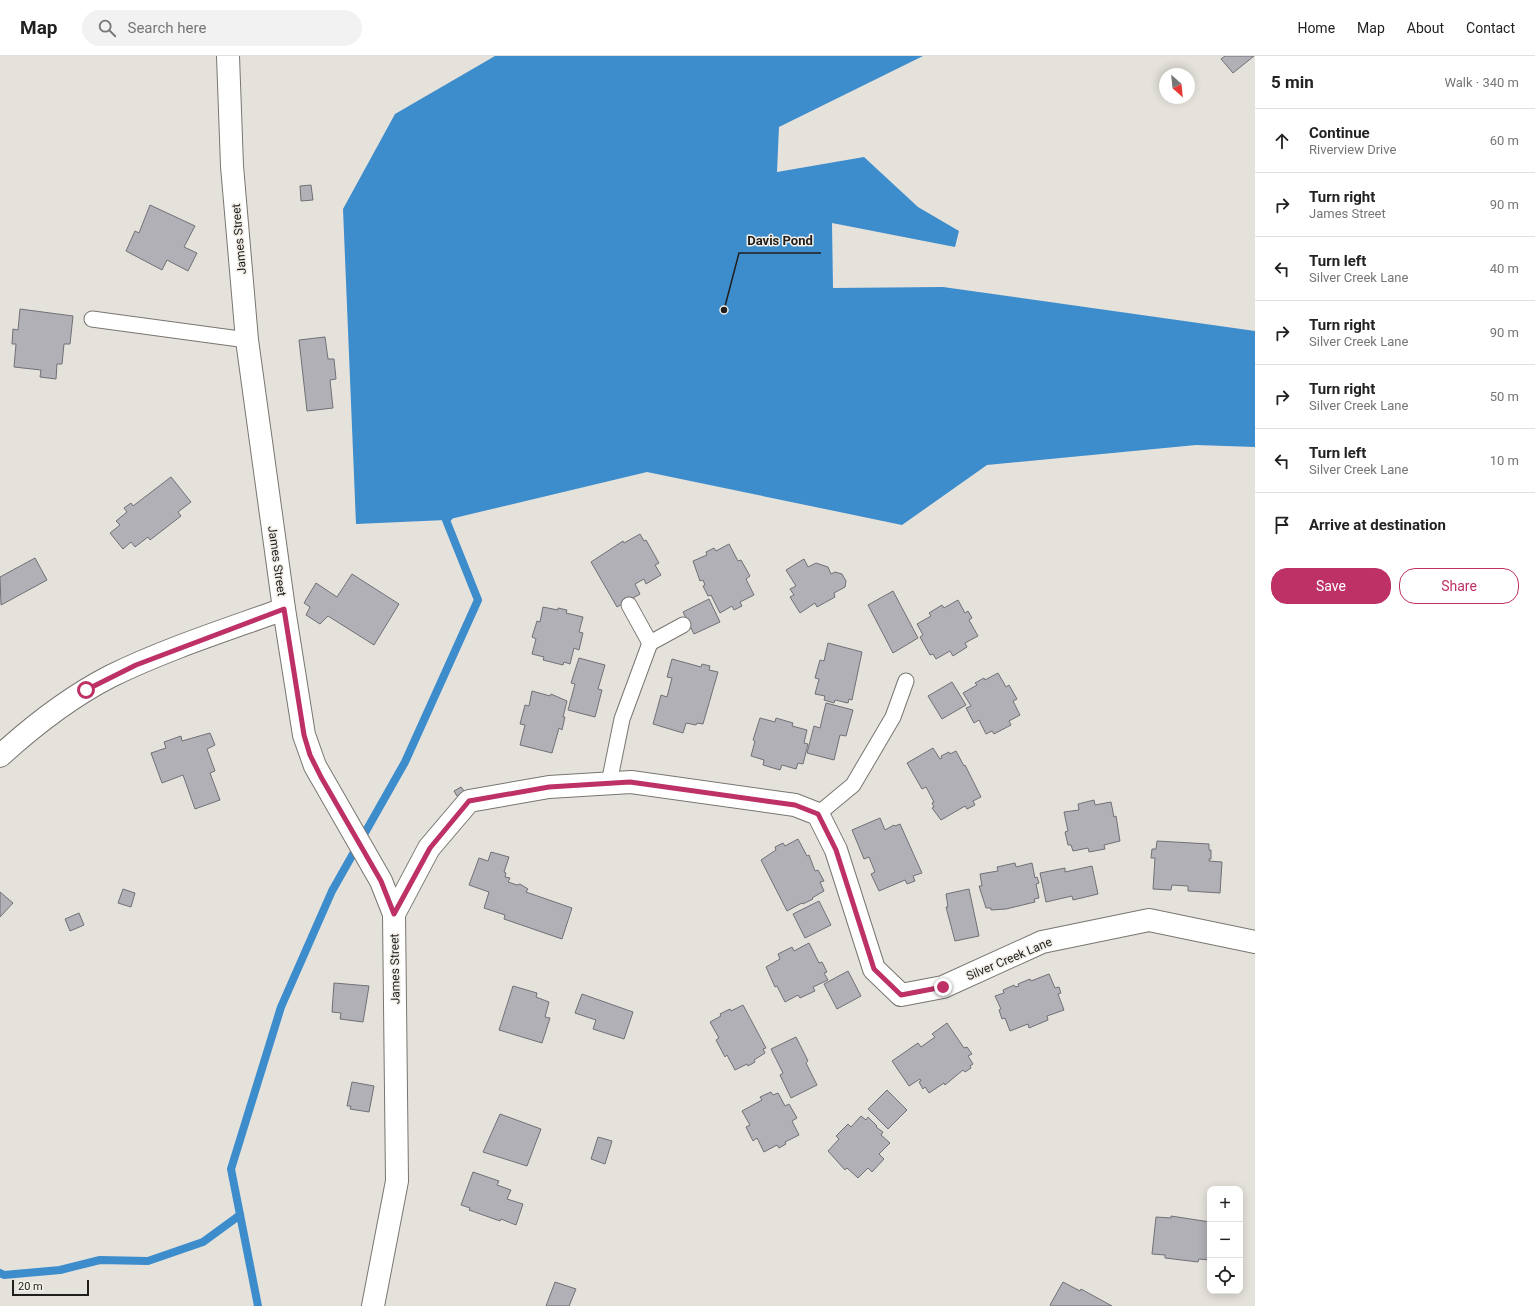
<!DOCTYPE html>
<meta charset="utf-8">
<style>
body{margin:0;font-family:Roboto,sans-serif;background:#f2f2f2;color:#222}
.controls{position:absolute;right:12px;bottom:12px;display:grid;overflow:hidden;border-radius:8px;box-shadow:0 2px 10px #0003}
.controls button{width:36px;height:36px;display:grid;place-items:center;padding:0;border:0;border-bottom:1px solid #e0e0e0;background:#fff;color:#222;font:20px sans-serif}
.compass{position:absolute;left:1159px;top:12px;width:36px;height:36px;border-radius:50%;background:#fff;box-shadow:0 2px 10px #0003;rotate:153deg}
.scale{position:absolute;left:12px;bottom:10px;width:77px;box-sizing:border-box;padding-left:4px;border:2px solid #201e1c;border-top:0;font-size:11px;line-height:14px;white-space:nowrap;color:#201e1c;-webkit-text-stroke:3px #f2efe9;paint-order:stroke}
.stop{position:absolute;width:12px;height:12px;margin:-9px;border:3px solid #bd3166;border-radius:50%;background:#fff}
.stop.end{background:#bd3166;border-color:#fff;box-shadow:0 1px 4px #0008}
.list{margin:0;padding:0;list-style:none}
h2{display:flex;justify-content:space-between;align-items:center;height:52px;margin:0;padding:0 16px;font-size:17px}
h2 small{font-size:13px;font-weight:400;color:#767676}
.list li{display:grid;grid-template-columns:26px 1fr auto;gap:12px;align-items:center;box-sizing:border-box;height:64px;padding:0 16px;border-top:1px solid #e0e0e0}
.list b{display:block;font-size:15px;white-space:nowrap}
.list p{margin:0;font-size:13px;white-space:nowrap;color:#767676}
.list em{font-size:13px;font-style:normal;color:#767676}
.actions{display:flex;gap:8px;padding:12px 16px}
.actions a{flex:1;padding:9px 0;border:1px solid #bd3166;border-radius:16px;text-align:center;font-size:14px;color:#bd3166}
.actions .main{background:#bd3166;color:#fff}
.icon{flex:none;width:22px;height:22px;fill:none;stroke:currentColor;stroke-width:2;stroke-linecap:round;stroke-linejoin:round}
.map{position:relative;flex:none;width:1255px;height:1250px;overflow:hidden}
header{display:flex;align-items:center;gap:24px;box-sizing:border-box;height:56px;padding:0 20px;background:#fff;border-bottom:1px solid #e0e0e0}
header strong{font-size:19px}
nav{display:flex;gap:22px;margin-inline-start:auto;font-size:14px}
.search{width:280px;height:36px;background:#f2f2f2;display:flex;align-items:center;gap:10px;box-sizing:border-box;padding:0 14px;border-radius:22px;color:#767676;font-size:15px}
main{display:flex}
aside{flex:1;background:#fff}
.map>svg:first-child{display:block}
</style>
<header>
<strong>Map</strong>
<div class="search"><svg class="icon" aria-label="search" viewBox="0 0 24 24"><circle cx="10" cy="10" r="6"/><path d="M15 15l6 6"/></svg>Search here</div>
<nav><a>Home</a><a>Map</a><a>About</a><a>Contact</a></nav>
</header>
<main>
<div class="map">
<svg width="1255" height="1250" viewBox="0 0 1255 1250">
<rect width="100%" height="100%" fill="#e5e2dc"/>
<polygon fill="#3d8ccc" points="495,0 923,0 779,71 777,116 864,101 918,151 959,175 955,191 832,167 833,232 943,231 1255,275 1255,391 1196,389 987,409 902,469 647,416 446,464 356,468 343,153 395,58"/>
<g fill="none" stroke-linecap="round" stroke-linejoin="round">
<g stroke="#3d8ccc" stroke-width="8">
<polyline points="0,1217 4,1219 60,1214 100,1204 148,1205 203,1186 240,1159"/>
<polyline points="258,1250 231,1113 281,951 332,835 405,706 478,544 446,464 453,456"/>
</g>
</g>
<g fill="#b0b0b6" stroke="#707076">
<polygon points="1225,0 1254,0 1233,17 1221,3"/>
<polygon points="311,129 313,144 301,145 300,130"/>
<polygon points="150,149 195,170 184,191 197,197 188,215 167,204 162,214 126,195 135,175 139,177"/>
<polygon points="20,253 73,260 70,288 64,288 62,308 57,308 56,323 40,321 41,314 14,311 16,288 12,288 13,273 18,274"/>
<polygon points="325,281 328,303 334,303 336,323 330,324 333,352 307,355 299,284"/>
<polygon points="171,421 191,446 178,456 181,460 150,484 148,481 135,491 131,486 123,493 110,477 120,469 116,465 127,456 124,452 131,447 133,450"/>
<polygon points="640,478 644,485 646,484 659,507 655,509 661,519 646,528 644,523 635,528 640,538 617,551 591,506 623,485 624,487"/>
<polygon points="729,488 738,505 741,504 750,520 746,523 754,539 740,546 742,550 734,554 732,550 720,557 711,539 708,540 703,530 705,529 703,524 700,525 693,505 707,499 706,496 714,492 716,495"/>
<polygon points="35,502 47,524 1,549 0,521"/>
<polygon points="804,503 808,511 816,507 828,511 831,518 835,516 842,518 846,525 845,531 834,537 835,541 817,551 815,547 800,557 790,541 794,539 790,533 796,530 786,514"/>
<polygon points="352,518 399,548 374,589 328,560 320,568 306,559 310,551 304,547 316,527 337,541"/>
<polygon points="893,535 918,582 893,597 868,549"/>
<polygon points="709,543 720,566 694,578 683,556"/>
<polygon points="958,544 965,557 968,555 972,562 969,564 978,580 965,587 967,591 953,600 950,595 936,603 933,598 930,599 920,581 923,579 917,568 931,560 929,557 942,549 944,552"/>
<polygon points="543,551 558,554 558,552 567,554 566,557 583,561 579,576 583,577 579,594 574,592 570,608 564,606 563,609 543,604 544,601 532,598 536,583 532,581 537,565 540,566"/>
<polygon points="828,587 862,596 852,644 849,643 848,647 835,644 834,647 824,644 825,640 815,638 819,623 815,622 820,604 824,605"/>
<polygon points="579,602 605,609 598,633 602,634 595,661 568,654 575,628 571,627"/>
<polygon points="672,603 701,611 702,608 710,610 709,614 718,616 703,668 697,667 696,669 686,667 683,677 653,668 661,639 667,641 672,622 667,621"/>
<polygon points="998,617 1006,631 1009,629 1017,643 1013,645 1020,659 1009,665 1011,669 994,678 992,675 986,678 979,664 974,667 966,652 971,650 963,637 977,629 975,627 984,622 985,624"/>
<polygon points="952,626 966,649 942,663 928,640"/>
<polygon points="532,635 550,640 551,638 567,645 563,661 565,661 562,674 559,672 552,697 520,689 525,669 520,668 525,649 529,650"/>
<polygon points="826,647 853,654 846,680 840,679 834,704 807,697 814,670 820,672"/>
<polygon points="760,662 775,666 776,662 793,667 792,670 807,674 804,687 808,688 803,708 798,707 796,713 782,709 780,714 763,709 764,704 751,700 755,685 753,684"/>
<polygon points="210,677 215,689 207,693 215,715 210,717 220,744 195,753 183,719 162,727 151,697 166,692 164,686 181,680 182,685"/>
<polygon points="933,692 940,703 942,702 941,700 949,696 950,698 956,695 964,710 965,709 981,741 973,745 975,749 967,753 965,750 941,764 932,752 934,751 932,747 934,746 926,731 922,733 907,707"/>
<polygon points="461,731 465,736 457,740 454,735"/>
<polygon points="1094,744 1095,749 1111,746 1114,761 1116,760 1120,785 1104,789 1105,793 1089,796 1088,792 1073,795 1071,789 1068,789 1065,776 1068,775 1064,756 1079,754 1078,748"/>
<polygon points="880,762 885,774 894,769 895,770 900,768 922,817 913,820 915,825 907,828 905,824 879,835 871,818 875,816 869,801 864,803 852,774"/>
<polygon points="798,783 807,800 809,799 815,815 818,814 824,825 820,826 824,835 812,842 813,843 803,848 802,847 787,855 761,804 776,794 775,791 783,787 785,790"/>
<polygon points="1157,785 1209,788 1209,794 1211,794 1211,803 1209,803 1209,805 1222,806 1220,837 1188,835 1188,830 1172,829 1171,834 1153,833 1155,802 1151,802 1152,793 1156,793"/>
<polygon points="491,796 509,801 504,816 506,817 505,821 510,822 508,826 517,829 520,828 528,833 526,836 572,852 562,883 504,863 505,859 484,852 489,836 469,829 479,802 488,805"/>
<polygon points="1015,807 1016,811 1032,807 1035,822 1037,821 1039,827 1036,828 1039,842 1034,843 1035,846 1006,853 991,854 991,852 986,852 979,830 982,830 980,818 998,815 997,811"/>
<polygon points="1092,810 1098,838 1073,844 1072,840 1046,846 1040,817 1065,812 1065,816"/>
<polygon points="123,833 135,837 131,851 118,847"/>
<polygon points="969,833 979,880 955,885 946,851 948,851 946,838"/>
<polygon points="0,836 13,847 0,861"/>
<polygon points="819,845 831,869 805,882 793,858"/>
<polygon points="79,857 84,869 70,875 65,863"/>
<polygon points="809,887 819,907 822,906 827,916 824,917 828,924 813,931 815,935 800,942 798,939 785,946 777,930 775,931 766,911 780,903 778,898 792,891 794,895"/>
<polygon points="848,915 861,940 837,953 824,928"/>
<polygon points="1049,918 1055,932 1059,931 1061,937 1058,938 1064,954 1047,960 1048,964 1029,972 1028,968 1010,975 1005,962 1002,963 999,954 1001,953 995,940 1004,937 1003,934 1014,929 1015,931 1019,930 1018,928 1030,923 1031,925"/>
<polygon points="334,927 369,930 363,966 340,963 341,957 332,956"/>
<polygon points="513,930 537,937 536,941 549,946 545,961 550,962 542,987 499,974"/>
<polygon points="582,938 633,956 624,983 593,973 596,964 575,957"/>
<polygon points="743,949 766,992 763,993 765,997 754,1004 755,1006 748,1010 747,1008 735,1014 727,999 725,1001 716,984 719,982 710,966 721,960 720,958 730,953 731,955"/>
<polygon points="947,967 964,992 967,991 972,998 968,1000 973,1008 970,1010 971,1012 965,1016 963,1014 945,1029 944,1027 929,1037 925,1031 923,1033 919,1026 921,1025 920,1023 909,1030 892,1005 918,987 921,991 935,981 932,978"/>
<polygon points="796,981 808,1005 806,1007 817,1029 791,1042 780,1019 783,1017 771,993"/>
<polygon points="352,1026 374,1030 369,1056 350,1053 351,1050 347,1050"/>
<polygon points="887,1034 907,1054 888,1073 868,1053"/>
<polygon points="771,1036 773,1039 778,1037 785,1050 789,1048 797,1062 792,1065 799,1079 785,1086 786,1088 779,1092 777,1089 764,1096 757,1082 753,1085 746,1071 750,1069 742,1055 762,1044 760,1041"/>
<polygon points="500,1058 541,1073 527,1110 483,1096"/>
<polygon points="861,1060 866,1064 868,1061 877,1070 876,1071 883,1076 881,1079 890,1087 879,1098 884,1103 872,1116 868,1112 858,1122 847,1112 845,1114 828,1095 839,1083 836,1080 848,1068 851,1071"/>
<polygon points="598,1081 612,1085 605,1108 591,1103"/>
<polygon points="473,1116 499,1125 497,1129 511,1134 507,1143 523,1148 516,1169 501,1163 500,1165 469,1154 470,1152 461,1149"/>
<polygon points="1171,1160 1210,1166 1210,1204 1199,1203 1198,1206 1165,1202 1165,1199 1152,1198 1156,1161 1171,1162"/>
<polygon points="555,1226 576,1233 569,1250 546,1250"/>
<polygon points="1063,1226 1080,1235 1081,1233 1112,1250 1052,1250 1050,1249"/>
</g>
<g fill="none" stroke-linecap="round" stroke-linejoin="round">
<defs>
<g id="lane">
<polyline points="92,263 247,284"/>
<polyline points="629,549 650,587 683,569"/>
<polyline points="609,727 622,663 650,587"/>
<polyline points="818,758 853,729 893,661 906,625"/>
</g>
<g id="street">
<polyline points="228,0 232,110 247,284 284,553 304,679 315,710 381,825 394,858 397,1125 373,1250"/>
<path d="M 0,700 C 34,669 70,641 111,620 C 166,593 226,574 284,553"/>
<polyline points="394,858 429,792 469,745 549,731 631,726 795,749 818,758 836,794 874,913 901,939 943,931 1042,886 1149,864 1255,886"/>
</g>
</defs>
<use href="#lane" stroke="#797671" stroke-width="17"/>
<use href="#street" stroke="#797671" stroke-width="24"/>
<use href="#lane" stroke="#fff" stroke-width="15"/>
<use href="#street" stroke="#fff" stroke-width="22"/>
</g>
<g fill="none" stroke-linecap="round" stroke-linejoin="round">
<polyline stroke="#bd3166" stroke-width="5" points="86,634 136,609 284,553 304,679 310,699 321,721 381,825 394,858 430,792 469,745 549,731 630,726 795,749 818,758 836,794 874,913 901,939 943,931"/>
</g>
<g text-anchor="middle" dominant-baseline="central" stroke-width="3" stroke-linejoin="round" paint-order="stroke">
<g font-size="12" fill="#201e1c" stroke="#f2efe9">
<text transform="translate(239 183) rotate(-95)">James Street</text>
<text transform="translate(277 505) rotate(82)">James Street</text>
<text transform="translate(1009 903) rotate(-23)">Silver Creek Lane</text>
<text transform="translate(395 913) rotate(-91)">James Street</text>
</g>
</g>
<path fill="none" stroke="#201e1c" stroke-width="1.5" d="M724 254L739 197H821"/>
<circle fill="#201e1c" stroke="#f2efe9" stroke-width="1.5" cx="724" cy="254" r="4"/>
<g font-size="13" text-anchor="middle" font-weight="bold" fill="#201e1c" stroke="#f2efe9" stroke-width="3" stroke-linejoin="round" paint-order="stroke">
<text x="780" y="189">Davis Pond</text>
</g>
</svg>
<div class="controls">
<button>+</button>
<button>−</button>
<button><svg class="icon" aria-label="locate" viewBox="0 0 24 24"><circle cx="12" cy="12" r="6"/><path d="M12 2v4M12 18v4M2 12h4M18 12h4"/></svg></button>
</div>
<svg class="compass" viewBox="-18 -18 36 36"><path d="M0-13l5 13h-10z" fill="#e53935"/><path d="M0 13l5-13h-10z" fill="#767676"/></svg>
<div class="scale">20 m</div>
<div class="stop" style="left:86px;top:634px"></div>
<div class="stop end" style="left:943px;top:931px"></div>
</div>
<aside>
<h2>5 min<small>Walk · 340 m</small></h2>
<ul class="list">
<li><svg class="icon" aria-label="ahead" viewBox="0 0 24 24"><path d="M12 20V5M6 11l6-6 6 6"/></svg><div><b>Continue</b><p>Riverview Drive</p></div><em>60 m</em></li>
<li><svg class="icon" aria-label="right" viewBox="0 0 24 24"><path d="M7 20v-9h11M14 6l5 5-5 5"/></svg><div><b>Turn right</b><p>James Street</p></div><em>90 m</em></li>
<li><svg class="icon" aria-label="left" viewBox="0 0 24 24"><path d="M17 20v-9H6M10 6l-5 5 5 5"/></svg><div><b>Turn left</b><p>Silver Creek Lane</p></div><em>40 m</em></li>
<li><svg class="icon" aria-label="right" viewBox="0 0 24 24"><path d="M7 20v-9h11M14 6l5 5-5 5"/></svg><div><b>Turn right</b><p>Silver Creek Lane</p></div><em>90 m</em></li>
<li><svg class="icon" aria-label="right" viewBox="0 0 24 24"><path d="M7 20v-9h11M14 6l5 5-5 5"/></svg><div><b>Turn right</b><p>Silver Creek Lane</p></div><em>50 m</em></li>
<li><svg class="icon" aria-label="left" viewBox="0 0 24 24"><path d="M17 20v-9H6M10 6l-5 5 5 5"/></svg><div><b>Turn left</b><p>Silver Creek Lane</p></div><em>10 m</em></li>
<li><svg class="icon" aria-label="arrive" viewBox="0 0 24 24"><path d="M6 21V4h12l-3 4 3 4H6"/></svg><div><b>Arrive at destination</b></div></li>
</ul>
<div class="actions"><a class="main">Save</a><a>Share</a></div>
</aside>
</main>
